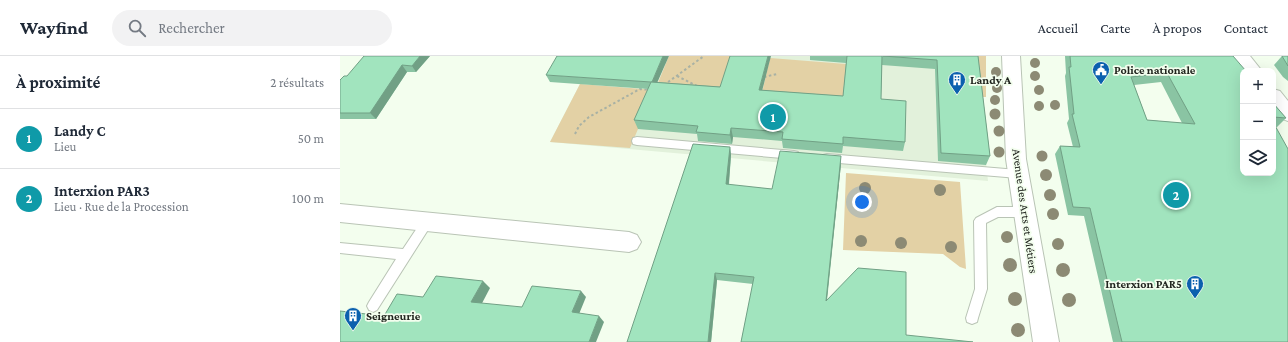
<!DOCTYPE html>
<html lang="fr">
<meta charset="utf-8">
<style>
body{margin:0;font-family:"Crimson Pro",serif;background:#f2f2f3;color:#1f2937}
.controls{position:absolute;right:12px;top:12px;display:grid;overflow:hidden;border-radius:8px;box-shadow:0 4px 16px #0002}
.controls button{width:36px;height:36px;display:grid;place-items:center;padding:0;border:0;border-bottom:1px solid #e0e1e3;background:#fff;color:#1f2937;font:20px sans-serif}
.you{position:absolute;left:522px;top:146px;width:14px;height:14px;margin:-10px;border:3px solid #fff;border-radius:50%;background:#1a73e8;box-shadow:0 0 0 6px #1a73e833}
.badge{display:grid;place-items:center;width:26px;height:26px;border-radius:50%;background:#db2777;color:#fff;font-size:13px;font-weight:700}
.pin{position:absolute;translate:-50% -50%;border:2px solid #fff;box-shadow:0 1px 4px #0006}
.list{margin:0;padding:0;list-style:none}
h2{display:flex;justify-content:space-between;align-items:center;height:52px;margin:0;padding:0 16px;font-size:17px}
h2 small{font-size:13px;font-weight:400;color:#747a83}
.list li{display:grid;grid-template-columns:26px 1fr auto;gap:12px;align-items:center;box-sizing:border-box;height:60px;padding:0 16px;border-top:1px solid #e0e1e3}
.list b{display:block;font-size:15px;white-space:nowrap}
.list p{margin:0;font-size:13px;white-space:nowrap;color:#747a83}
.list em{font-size:13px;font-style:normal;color:#747a83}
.icon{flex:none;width:22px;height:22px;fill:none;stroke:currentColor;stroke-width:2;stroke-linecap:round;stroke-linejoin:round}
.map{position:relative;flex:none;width:948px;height:286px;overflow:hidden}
header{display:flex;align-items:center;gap:24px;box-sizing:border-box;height:56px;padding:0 20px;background:#fff;border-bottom:1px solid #e0e1e3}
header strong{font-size:19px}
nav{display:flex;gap:22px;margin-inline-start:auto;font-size:14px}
.search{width:280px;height:36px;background:#f2f2f3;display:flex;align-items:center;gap:10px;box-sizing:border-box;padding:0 14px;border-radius:22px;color:#747a83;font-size:15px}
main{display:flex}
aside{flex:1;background:#fff}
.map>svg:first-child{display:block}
</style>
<header>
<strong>Wayfind</strong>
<div class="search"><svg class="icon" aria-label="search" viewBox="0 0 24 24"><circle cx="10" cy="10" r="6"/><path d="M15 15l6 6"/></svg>Rechercher</div>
<nav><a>Accueil</a><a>Carte</a><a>À propos</a><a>Contact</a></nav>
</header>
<main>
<aside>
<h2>À proximité<small>2 résultats</small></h2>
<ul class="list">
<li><span class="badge" style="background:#0f9aa8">1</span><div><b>Landy C</b><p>Lieu</p></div><em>50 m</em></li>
<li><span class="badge" style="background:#0f9aa8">2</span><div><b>Interxion PAR3</b><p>Lieu · Rue de la Procession</p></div><em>100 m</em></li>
</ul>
</aside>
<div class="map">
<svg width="948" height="286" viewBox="0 0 948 286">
<rect width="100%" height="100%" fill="#f3feee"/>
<polygon fill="#e2f1db" points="329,0 634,0 648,125 210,86 240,28 315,34"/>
<g fill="#e3d1a5">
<polygon points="329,0 394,0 383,39 314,35 290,92 210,86 240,28 315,34"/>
<polygon points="637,0 646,0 646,41 641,41"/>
<polygon points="430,2 506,8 502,48 421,41"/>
<polygon points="506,117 620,126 626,213 620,211 603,198 503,194"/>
</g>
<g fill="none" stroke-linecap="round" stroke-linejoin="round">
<defs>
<g id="service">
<polygon points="297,81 454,95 458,96 459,99 458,102 454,103 297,89 293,88 292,85 293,82"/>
<polygon points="487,98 678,114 682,115 683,118 682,121 678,122 487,106 483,105 482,102 483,99"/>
<polygon points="657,151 684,151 688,153 690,156 688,159 684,161 658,161 646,167 647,233 638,262 637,266 632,268 627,266 626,262 635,233 634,165 636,162"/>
<polygon points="87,161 91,163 93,166 37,254 33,256 29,254 27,250 29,246 56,203 0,197 0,187 63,193 83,163"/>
</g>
<g id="minor">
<polygon points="662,0 680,0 686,103 719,286 693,286 666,103"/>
<polygon points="891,0 910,0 922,15 903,15"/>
<path d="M 933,33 L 940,35 L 948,45 L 948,65 C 931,60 933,48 933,33 Z"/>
<polygon points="0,148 289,176 297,179 301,186 297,193 289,196 0,166"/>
</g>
</defs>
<use href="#service" stroke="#b9c4b5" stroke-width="2"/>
<use href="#minor" stroke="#b9c4b5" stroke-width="2"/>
<g stroke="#a8b1a4" stroke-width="2" stroke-dasharray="2.5 2.5" stroke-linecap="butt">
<polyline points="337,20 357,30"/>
<polyline points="424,21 437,18"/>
<polyline points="324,29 364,0"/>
<polyline points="235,78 239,70 249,61 300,33 311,34"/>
</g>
<use href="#service" fill="#fff" fill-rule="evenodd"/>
<use href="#minor" fill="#fff" fill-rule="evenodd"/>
</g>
<g fill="#8c8a74">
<circle cx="695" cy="7" r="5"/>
<circle cx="656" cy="16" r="5"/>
<circle cx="695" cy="20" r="5"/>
<circle cx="657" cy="32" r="5"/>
<circle cx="699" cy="34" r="5"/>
<circle cx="655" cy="44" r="5"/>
<circle cx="715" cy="49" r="5"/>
<circle cx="699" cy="50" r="5"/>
<circle cx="655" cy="58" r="5.5"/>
<circle cx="659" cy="75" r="5.5"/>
<circle cx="659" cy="96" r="5.5"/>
<circle cx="702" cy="100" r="5.5"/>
<circle cx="706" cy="119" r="6"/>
<circle cx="525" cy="132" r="6"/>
<circle cx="600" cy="134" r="6"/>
<circle cx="710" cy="139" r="6"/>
<circle cx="713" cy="158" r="6"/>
<circle cx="667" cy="181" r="6"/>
<circle cx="521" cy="185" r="6"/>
<circle cx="561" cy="187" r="6"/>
<circle cx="718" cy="188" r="6"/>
<circle cx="611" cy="191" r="6"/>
<circle cx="670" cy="209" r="7"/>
<circle cx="723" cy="214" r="7"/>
<circle cx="675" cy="243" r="7"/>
<circle cx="729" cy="244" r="7"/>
<circle cx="678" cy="274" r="7"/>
</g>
<g fill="#8ac4a3" fill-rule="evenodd">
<polygon points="90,0 76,16 67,16 36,63 0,63 0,24"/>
<polygon points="470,0 638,0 650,100 646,109 598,105 595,13 542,9 541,43 565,86 563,95 503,90 502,97 443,92 442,85 393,81 392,88 358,85 357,78 298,73 294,64 308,33 210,26 206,19 317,26 503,40 506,7 470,4"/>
<path d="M 725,0 L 893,0 L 933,117 L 933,47 L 946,62 L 937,71 L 936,71 L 948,286 L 773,286 L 744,160 L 728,159 L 715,98 L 720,90 L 733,91 L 727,67 L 729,63 L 725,20 L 726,17 ZM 821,26 L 842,67 L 807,64 L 794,29 Z"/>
<polygon points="942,0 948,0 948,25 943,21 934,9"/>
<polygon points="390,91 391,99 389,129 432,133 501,108 487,245 566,216 401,286 413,228 377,224 371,286 287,286"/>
</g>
<g fill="#71a085">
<polygon points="80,0 90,0 76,16 72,10"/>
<polygon points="323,0 329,0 314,34 312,26"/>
<polygon points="428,0 431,0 420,43 419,34"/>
<polygon points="62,9 67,16 36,63 30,57"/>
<polygon points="391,72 393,81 392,88 390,79"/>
<polygon points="390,91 391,99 388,136 386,128"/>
<polygon points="501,100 501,108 486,251 486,245"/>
<polygon points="375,217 377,224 371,286 368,286"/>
<polygon points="143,225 150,232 139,253 131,246"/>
<polygon points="241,235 246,241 237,263 232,256"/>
<polygon points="259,260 264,266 256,286 249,286"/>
</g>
<g fill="#a1e4be" stroke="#71a085" fill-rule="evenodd">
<polygon points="24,0 80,0 72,10 62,9 30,57 0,57 0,24 4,20 7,20"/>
<polygon points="217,0 323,0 312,26 311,26 206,19"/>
<polygon points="390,0 428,0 419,34 503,40 507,0 542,0 541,43 566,45 565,86 503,81 503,88 442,83 443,76 391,72 390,79 356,76 358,70 294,64 311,26 380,31"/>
<polygon points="543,0 638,0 650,100 601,97 597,4"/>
<path d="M 730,0 L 893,0 L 906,15 L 903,15 L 903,117 L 933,117 L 933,66 L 948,93 L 948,286 L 782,286 L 750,152 L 733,151 L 720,90 L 740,91 L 732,58 L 734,58 L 729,11 L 731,11 ZM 827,17 L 855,68 L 807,64 L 791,21 Z"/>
<polygon points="942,0 948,0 948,10"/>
<polygon points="933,47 946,62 933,61"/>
<polygon points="353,88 390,91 386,128 432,133 440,95 501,100 486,245 518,212 566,216 566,279 633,286 401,286 414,221 375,217 368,286 287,286"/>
<polygon points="96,220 143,225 131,246 182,251 192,230 241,235 232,256 259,260 249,286 0,286 0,255 44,260 57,238 83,241"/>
</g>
<defs>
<symbol id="civic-pin" viewBox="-11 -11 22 30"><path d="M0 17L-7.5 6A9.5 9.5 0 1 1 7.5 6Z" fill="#0b60ae" stroke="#f3feee"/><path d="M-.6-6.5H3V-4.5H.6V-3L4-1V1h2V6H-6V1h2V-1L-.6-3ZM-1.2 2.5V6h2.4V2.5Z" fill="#fff"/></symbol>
<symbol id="building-pin" viewBox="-11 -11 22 30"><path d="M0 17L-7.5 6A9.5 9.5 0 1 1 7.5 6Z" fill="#0b60ae" stroke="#f3feee"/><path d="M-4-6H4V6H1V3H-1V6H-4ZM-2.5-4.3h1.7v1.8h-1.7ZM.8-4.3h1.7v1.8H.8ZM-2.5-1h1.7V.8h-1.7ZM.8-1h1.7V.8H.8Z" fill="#fff"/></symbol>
</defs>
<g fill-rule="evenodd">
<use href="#civic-pin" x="751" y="4" width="20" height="27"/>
<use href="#building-pin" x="607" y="14" width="20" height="27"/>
<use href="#building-pin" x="845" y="218" width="20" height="27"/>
<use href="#building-pin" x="3" y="250" width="20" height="27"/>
</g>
<g text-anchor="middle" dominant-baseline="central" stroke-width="3.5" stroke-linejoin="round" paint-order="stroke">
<g font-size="12" font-weight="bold" fill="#21251f" stroke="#f3feee" text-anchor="start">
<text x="774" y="14">Police nationale</text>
<text x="630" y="24">Landy A</text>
<text x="842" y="228" text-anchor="end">Interxion PAR5</text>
<text x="26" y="260">Seigneurie</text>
</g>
<g font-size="12" fill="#21251f" stroke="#f3feee">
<text transform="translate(685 155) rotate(82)">Avenue des Arts et Métiers</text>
</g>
</g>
</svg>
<div class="controls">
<button>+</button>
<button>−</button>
<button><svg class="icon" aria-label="layers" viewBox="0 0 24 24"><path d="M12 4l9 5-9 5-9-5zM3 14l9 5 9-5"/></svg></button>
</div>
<div class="you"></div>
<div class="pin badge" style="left:433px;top:61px;background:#0f9aa8">1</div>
<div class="pin badge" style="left:836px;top:139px;background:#0f9aa8">2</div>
</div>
</main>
